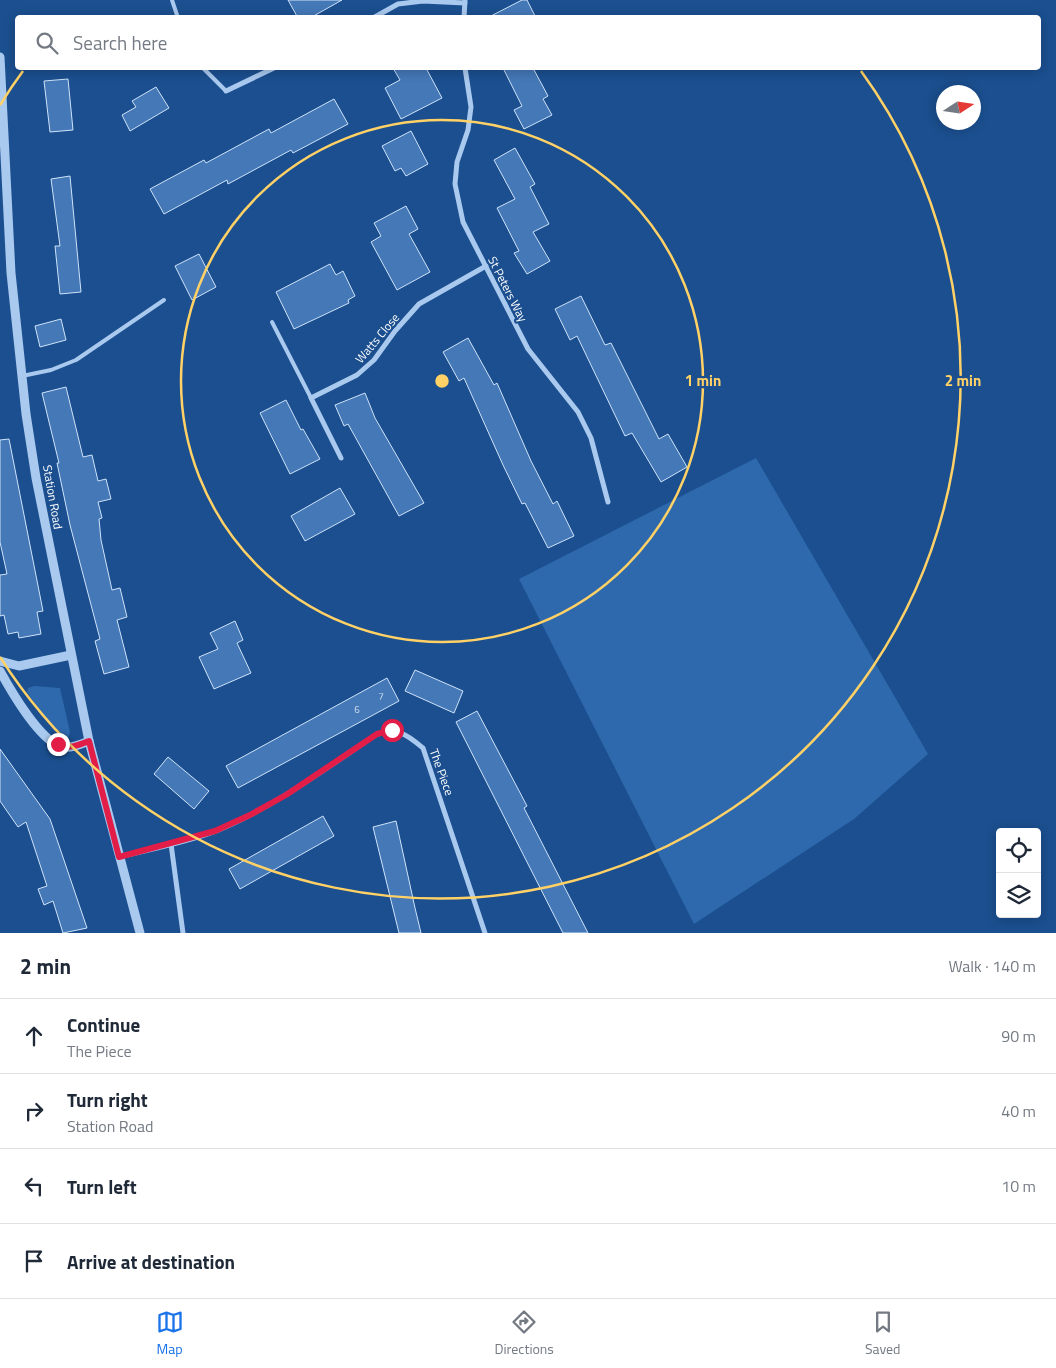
<!DOCTYPE html>
<meta charset="utf-8">
<style>
body{margin:0;font-family:"Titillium Web",sans-serif;background:#f6f6f7;color:#1f2937}
.controls{position:absolute;right:15px;bottom:15px;display:grid;overflow:hidden;border-radius:5px;box-shadow:0 2px 12px #0003}
.controls button{width:45px;height:45px;display:grid;place-items:center;padding:0;border:0;border-bottom:1px solid #e0e1e3;background:#fff;color:#1f2937;font:25px sans-serif}
.compass{position:absolute;left:936px;top:85px;width:45px;height:45px;border-radius:50%;background:#fff;box-shadow:0 2px 12px #0003;rotate:78deg}
.stop{position:absolute;width:15px;height:15px;margin:-11px;border:4px solid #e11d48;border-radius:50%;background:#fff}
.stop.end{background:#e11d48;border-color:#fff;box-shadow:0 1px 5px #0008}
.list{margin:0;padding:0;list-style:none}
h2{display:flex;justify-content:space-between;align-items:center;height:65px;margin:0;padding:0 20px;font-size:21px}
h2 small{font-size:16px;font-weight:400;color:#747a83}
.list li{display:grid;grid-template-columns:32px 1fr auto;gap:15px;align-items:center;box-sizing:border-box;height:75px;padding:0 20px;border-top:1px solid #e0e1e3}
.list b{display:block;font-size:19px;white-space:nowrap}
.list p{margin:0;font-size:16px;white-space:nowrap;color:#747a83}
.list em{font-size:16px;font-style:normal;color:#747a83}
.icon{flex:none;width:28px;height:28px;fill:none;stroke:currentColor;stroke-width:2;stroke-linecap:round;stroke-linejoin:round}
.map{position:relative;flex:none;width:1056px;height:933px;overflow:hidden}
.search{position:absolute;background:#fff;box-shadow:0 2px 12px #0003;left:15px;right:15px;top:15px;height:55px;display:flex;align-items:center;gap:12px;box-sizing:border-box;padding:0 18px;border-radius:5px;color:#747a83;font-size:19px}
.sheet{height:365px;background:#fff}
nav{display:flex;justify-content:space-around;align-items:center;box-sizing:border-box;height:70px;border-top:1px solid #e0e1e3;background:#fff;font-size:14px;color:#747a83}
nav a{display:grid;justify-items:center;gap:2px}
nav .on{color:#1a73e8}
.map>svg:first-child{display:block}
</style>
<div class="map">
<svg width="1056" height="933" viewBox="0 0 1056 933">
<rect width="100%" height="100%" fill="#1b4f8f"/>
<g fill="#2e69ad">
<polygon points="756,458 928,754 854,819 694,924 519,579"/>
<polygon points="34,686 60,688 70,732 68,739 64,740 53,729 27,692 28,688"/>
</g>
<g fill="#4478b7" stroke="#cfe3fa">
<polygon points="288,0 342,0 310,18 298,18"/>
<polygon points="522,0 527,0 536,18 487,18"/>
<polygon points="393,68 426,68 442,98 401,119 385,88 400,80"/>
<polygon points="503,68 533,68 548,96 543,99 552,115 524,129 514,110 522,106"/>
<polygon points="68,79 73,130 50,132 44,81"/>
<polygon points="156,87 169,108 130,131 122,115 136,107 132,101"/>
<polygon points="334,99 348,124 293,153 291,150 228,184 227,180 164,214 150,189 204,160 206,163 269,129 271,133"/>
<polygon points="411,131 428,164 406,176 401,168 395,171 382,146"/>
<polygon points="515,148 535,184 530,187 549,224 533,232 550,261 527,274 514,253 519,251 497,208 515,199 494,160"/>
<polygon points="70,176 81,292 60,294 55,246 60,246 51,179"/>
<polygon points="406,206 418,229 409,234 430,272 397,290 371,242 381,236 374,223"/>
<polygon points="199,254 216,287 192,300 175,266"/>
<polygon points="330,264 336,275 343,271 355,296 348,300 349,303 294,329 276,292"/>
<polygon points="581,296 605,345 611,343 659,439 668,434 687,467 661,482 632,433 625,436 577,336 570,340 555,309"/>
<polygon points="61,319 66,340 40,347 35,326"/>
<polygon points="468,338 494,385 497,383 531,461 553,504 557,501 574,536 548,548 525,503 522,504 503,465 464,378 459,381 443,352"/>
<polygon points="66,387 83,457 92,455 98,481 106,479 111,499 98,502 102,518 99,519 101,540 112,590 120,588 127,617 117,620 129,667 104,674 95,641 100,639 70,525 57,463 59,463 42,393"/>
<polygon points="365,393 375,418 424,503 399,516 348,424 344,426 335,405"/>
<polygon points="286,400 301,430 303,429 320,459 290,474 260,413"/>
<polygon points="9,439 43,611 37,612 41,634 19,638 18,632 8,634 4,615 0,616 0,575 7,574 0,542 0,440"/>
<polygon points="340,488 355,514 305,541 291,516"/>
<polygon points="235,621 243,640 237,643 251,673 214,689 199,657 218,649 210,633"/>
<polygon points="415,670 463,691 454,713 405,691"/>
<polygon points="387,678 399,701 238,788 226,766"/>
<polygon points="477,711 527,806 524,808 588,933 563,933 456,722"/>
<polygon points="0,749 50,819 87,928 63,933 53,901 44,905 38,889 47,886 26,822 18,827 0,801"/>
<polygon points="168,757 209,791 194,809 154,774"/>
<polygon points="323,816 334,836 240,889 229,869"/>
<polygon points="396,821 415,908 421,933 399,933 373,827"/>
</g>
<g fill="none" stroke-linecap="round" stroke-linejoin="round">
<g stroke="#a9c9ee" stroke-width="4">
<polyline points="172,0 178,18"/>
<polyline points="203,68 226,91"/>
<polyline points="272,322 311,398"/>
<polyline points="22,376 51,370 76,360 164,300"/>
</g>
<g stroke="#a9c9ee" stroke-width="5">
<polyline points="373,18 398,4 423,1 465,3"/>
<polyline points="464,18 465,0"/>
<polyline points="465,68 471,107 468,130 457,162 455,184 463,222 528,349 578,412 591,438 608,502"/>
<polyline points="226,91 274,68"/>
<polyline points="341,458 311,398 357,375 374,360 395,331 419,304 486,266"/>
<polyline points="171,844 183,933"/>
<path d="M 120,857 C 151,849 185,843 216,831 C 274,807 325,769 377,734 C 399,728 406,734 423,748 L 485,933"/>
</g>
<g stroke="#a9c9ee" stroke-width="9">
<polyline points="0,57 11,273 26,414 36,478 89,741 140,933"/>
<polyline points="0,661 19,666 71,655"/>
<path d="M 0,671 C 11,691 40,741 62,747 C 71,749 82,744 89,741"/>
</g>
</g>
<g fill="none" stroke-linecap="round" stroke-linejoin="round">
<path stroke="#e11d48" stroke-width="6" d="M 58,744 C 68,750 79,745 89,741 L 119,857 L 215,831 L 250,815 L 286,795 L 377,734 L 392,730"/>
</g>
<g fill="none" stroke="#ffd166" stroke-width="2.5">
<circle cx="442" cy="381" r="261"/>
<path d="M0 105A521 521 0 0 1 23 71M861 71A521 521 0 1 1 0 657"/>
</g>
<g text-anchor="middle" dominant-baseline="central" stroke-width="4.5" stroke-linejoin="round" paint-order="stroke">
<g font-size="10" fill="#d0dded">
<text x="381" y="696">7</text>
<text x="357" y="709">6</text>
</g>
<g font-size="12" fill="#fff" stroke="#1b4f8f">
<text transform="translate(508 289) rotate(63)">St Peters Way</text>
<text transform="translate(377 338) rotate(-50)">Watts Close</text>
<text transform="translate(53 497) rotate(80)">Station Road</text>
<text transform="translate(442 772) rotate(70)">The Piece</text>
</g>
</g>
<circle cx="442" cy="381" r="8" fill="#ffd166" stroke="#1b4f8f" stroke-width="2.5"/>
<g font-size="15" text-anchor="middle" font-weight="bold" fill="#ffd166" stroke="#1b4f8f" stroke-width="4.5" stroke-linejoin="round" paint-order="stroke">
<text x="703" y="386">1 min</text>
<text x="963" y="386">2 min</text>
</g>
</svg>
<div class="controls">
<button><svg class="icon" aria-label="locate" viewBox="0 0 24 24"><circle cx="12" cy="12" r="6"/><path d="M12 2v4M12 18v4M2 12h4M18 12h4"/></svg></button>
<button><svg class="icon" aria-label="layers" viewBox="0 0 24 24"><path d="M12 4l9 5-9 5-9-5zM3 14l9 5 9-5"/></svg></button>
</div>
<svg class="compass" viewBox="-18 -18 36 36"><path d="M0-13l5 13h-10z" fill="#e53935"/><path d="M0 13l5-13h-10z" fill="#747a83"/></svg>
<div class="stop" style="left:392px;top:730px"></div>
<div class="stop end" style="left:58px;top:744px"></div>
<div class="search"><svg class="icon" aria-label="search" viewBox="0 0 24 24"><circle cx="10" cy="10" r="6"/><path d="M15 15l6 6"/></svg>Search here</div>
</div>
<section class="sheet">
<h2>2 min<small>Walk · 140 m</small></h2>
<ul class="list">
<li><svg class="icon" aria-label="ahead" viewBox="0 0 24 24"><path d="M12 20V5M6 11l6-6 6 6"/></svg><div><b>Continue</b><p>The Piece</p></div><em>90 m</em></li>
<li><svg class="icon" aria-label="right" viewBox="0 0 24 24"><path d="M7 20v-9h11M14 6l5 5-5 5"/></svg><div><b>Turn right</b><p>Station Road</p></div><em>40 m</em></li>
<li><svg class="icon" aria-label="left" viewBox="0 0 24 24"><path d="M17 20v-9H6M10 6l-5 5 5 5"/></svg><div><b>Turn left</b></div><em>10 m</em></li>
<li><svg class="icon" aria-label="arrive" viewBox="0 0 24 24"><path d="M6 21V4h12l-3 4 3 4H6"/></svg><div><b>Arrive at destination</b></div></li>
</ul>
</section>
<nav>
<a class="on"><svg class="icon" aria-label="map" viewBox="0 0 24 24"><path d="M3 6l6-2 6 2 6-2v14l-6 2-6-2-6 2zM9 4v14M15 6v14"/></svg>Map</a>
<a><svg class="icon" aria-label="directions" viewBox="0 0 24 24"><path d="M12 3l9 9-9 9-9-9zM9 14v-3h6M13 9l2 2-2 2"/></svg>Directions</a>
<a><svg class="icon" aria-label="saved" viewBox="0 0 24 24"><path d="M7 4h10v16l-5-4-5 4z"/></svg>Saved</a>
</nav>
